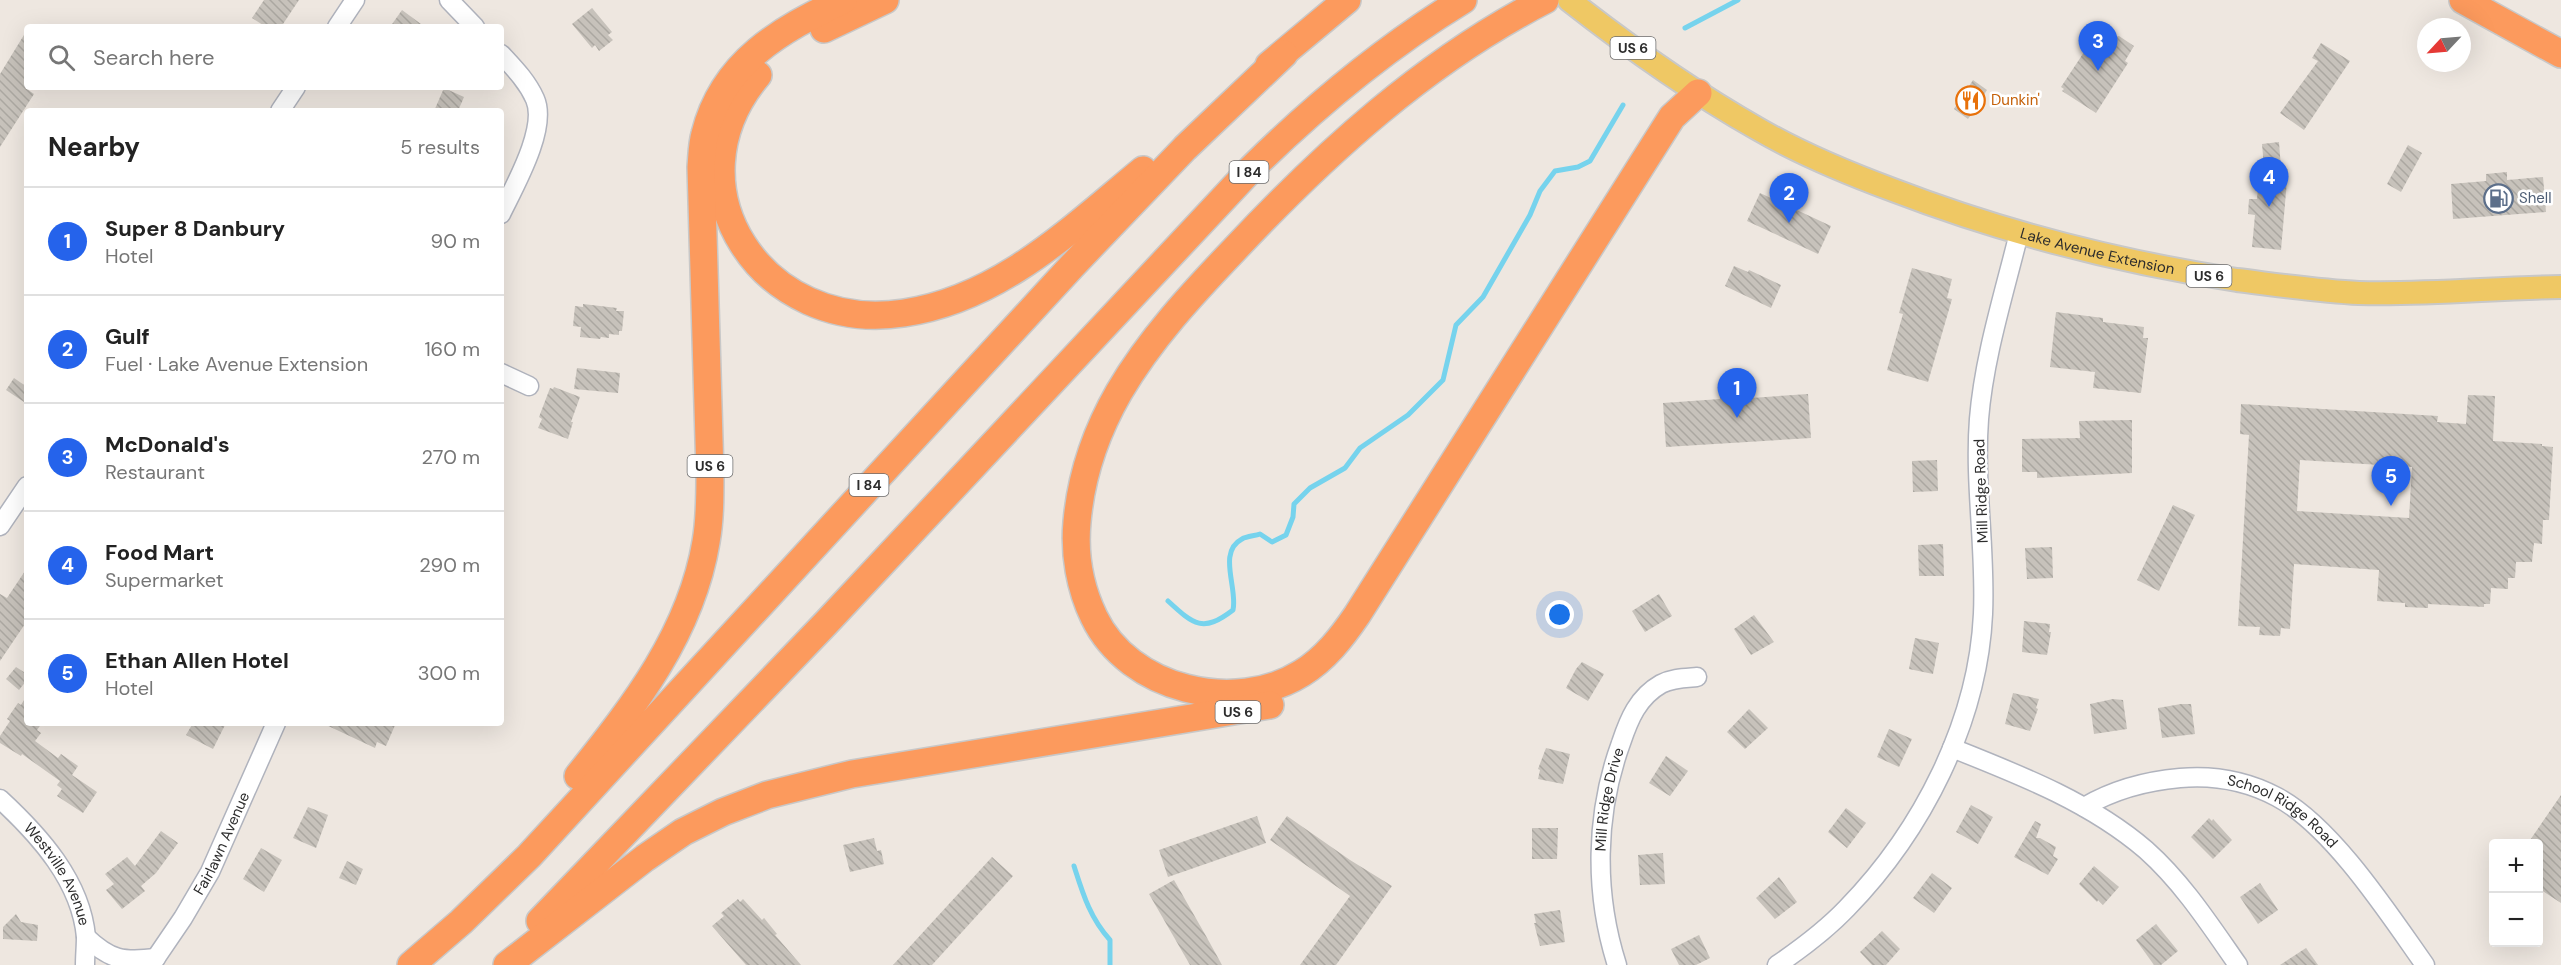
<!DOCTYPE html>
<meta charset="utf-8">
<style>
body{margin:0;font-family:"DM Sans",sans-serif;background:#f6f6f6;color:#222}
.controls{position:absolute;right:18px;bottom:18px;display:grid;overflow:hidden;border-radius:6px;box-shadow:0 6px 24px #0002}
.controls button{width:54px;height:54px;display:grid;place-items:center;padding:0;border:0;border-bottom:2px solid #e0e0e0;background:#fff;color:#222;font:30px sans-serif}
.compass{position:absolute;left:2417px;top:18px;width:54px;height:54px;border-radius:50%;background:#fff;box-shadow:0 6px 24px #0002;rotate:244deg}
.you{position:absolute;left:1560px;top:615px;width:21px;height:21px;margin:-15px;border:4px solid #fff;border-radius:50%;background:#1a73e8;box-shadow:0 0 0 9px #1a73e833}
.badge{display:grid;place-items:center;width:39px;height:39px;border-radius:50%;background:#2563eb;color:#fff;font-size:20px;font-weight:700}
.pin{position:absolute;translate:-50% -50px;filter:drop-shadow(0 2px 3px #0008)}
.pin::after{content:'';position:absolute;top:32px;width:21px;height:18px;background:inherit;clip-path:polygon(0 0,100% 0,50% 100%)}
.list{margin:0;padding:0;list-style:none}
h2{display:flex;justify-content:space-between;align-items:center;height:78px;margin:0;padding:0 24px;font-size:26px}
h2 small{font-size:20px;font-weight:400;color:#767676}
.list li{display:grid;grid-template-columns:39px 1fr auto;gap:18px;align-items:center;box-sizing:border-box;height:108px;padding:0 24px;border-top:2px solid #e0e0e0}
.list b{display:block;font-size:22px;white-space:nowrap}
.list p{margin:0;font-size:20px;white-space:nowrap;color:#767676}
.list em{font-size:20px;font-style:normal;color:#767676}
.icon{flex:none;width:33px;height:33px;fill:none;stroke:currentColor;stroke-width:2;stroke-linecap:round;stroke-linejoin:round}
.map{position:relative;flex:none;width:2561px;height:965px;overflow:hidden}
.search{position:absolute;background:#fff;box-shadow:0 6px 24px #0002;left:24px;top:24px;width:480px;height:66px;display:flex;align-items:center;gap:15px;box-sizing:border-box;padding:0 21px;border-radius:6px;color:#767676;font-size:22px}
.panel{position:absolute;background:#fff;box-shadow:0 6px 24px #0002;left:24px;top:108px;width:480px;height:618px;border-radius:6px}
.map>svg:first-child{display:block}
</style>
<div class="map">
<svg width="2561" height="965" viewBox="0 0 2561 965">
<defs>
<pattern id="building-back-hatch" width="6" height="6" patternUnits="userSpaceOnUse" patternTransform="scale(1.5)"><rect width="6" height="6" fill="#c7c2bb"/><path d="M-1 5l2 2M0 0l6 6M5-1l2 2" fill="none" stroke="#aba7a1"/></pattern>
</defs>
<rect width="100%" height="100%" fill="#eee7e0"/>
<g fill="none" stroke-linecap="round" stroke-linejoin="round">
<g stroke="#76d3ed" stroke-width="5">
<polyline points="1685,28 1738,0"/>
<path d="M 1168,601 C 1194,625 1203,633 1233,610 C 1238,588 1217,552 1242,539 C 1247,536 1255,536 1260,534 L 1272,542 L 1286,535 L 1293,517 L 1294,504 L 1310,488 L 1345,468 L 1360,448 L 1408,415 L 1443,380 L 1456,325 L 1483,297 L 1530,215 L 1540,191 L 1555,171 L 1578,167 L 1590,161 L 1623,105"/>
<path d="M 1074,866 C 1083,894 1090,918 1110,940 L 1110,965"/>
</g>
</g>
<g fill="url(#building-back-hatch)" fill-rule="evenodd">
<polygon points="264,0 299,0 281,27 266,27 252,18"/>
<polygon points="592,8 612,32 608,35 613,40 599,51 595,45 592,48 572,24"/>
<polygon points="402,10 425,27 390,27"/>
<polygon points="27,30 27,89 34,94 0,147 0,74"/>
<polygon points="2119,36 2134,46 2125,61 2128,63 2096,113 2062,91 2064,89 2061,87 2094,37 2100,41"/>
<polygon points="2321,43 2350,61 2304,130 2280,113 2318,61 2312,58"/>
<polygon points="1973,80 1987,90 1968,119 1954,109"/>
<polygon points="444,88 464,97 458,111 434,111"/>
<polygon points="2279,142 2281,168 2288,169 2281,250 2252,247 2255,215 2248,214 2249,199 2257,199 2260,166 2264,167 2262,144"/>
<polygon points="2408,145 2422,153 2401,192 2387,184"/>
<polygon points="2507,172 2507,180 2543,177 2546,212 2453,219 2451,184 2486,181 2486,174"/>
<polygon points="1760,193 1831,226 1818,254 1747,221"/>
<polygon points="1734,266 1748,272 1749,270 1781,285 1771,308 1725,286"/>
<polygon points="1912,268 1952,279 1947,298 1952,299 1928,382 1887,370 1903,314 1899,313"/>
<polygon points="583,304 617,308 616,311 624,311 622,331 619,331 619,335 609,334 609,338 601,337 600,339 580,337 581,327 573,326 575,306 583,307"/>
<polygon points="2056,312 2103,318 2103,322 2144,327 2143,338 2148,338 2141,393 2093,388 2095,372 2050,367"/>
<polygon points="577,368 620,373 618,393 574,389"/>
<polygon points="14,378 27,387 27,404 6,390"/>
<polygon points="1750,382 1751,398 1808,394 1811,438 1666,447 1663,403 1720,399 1719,384"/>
<polygon points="554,387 580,397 571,422 573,422 568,439 538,428 542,419 539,417 550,388 553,389"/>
<path d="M 2468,395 L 2495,396 L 2493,441 L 2542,444 L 2542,446 L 2553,447 L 2549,520 L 2543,520 L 2542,544 L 2534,543 L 2532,562 L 2516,562 L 2515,578 L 2508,578 L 2508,589 L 2491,588 L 2490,604 L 2484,604 L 2484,607 L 2428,604 L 2428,608 L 2405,607 L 2405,603 L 2377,601 L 2379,570 L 2294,564 L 2290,629 L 2281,628 L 2280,636 L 2259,635 L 2260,627 L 2238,626 L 2249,435 L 2240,434 L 2241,404 L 2438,416 L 2437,422 L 2466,424 ZM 2300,460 L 2412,467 L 2409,518 L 2297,511 Z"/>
<polygon points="2132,420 2132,473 2037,478 2037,472 2022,472 2022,439 2080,438 2079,421"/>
<polygon points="1937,460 1938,491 1913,492 1912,461"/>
<polygon points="2173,505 2195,515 2159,591 2137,580"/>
<polygon points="1943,544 1944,576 1919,576 1918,545"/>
<polygon points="2052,547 2053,578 2027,579 2025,548"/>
<polygon points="27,568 27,621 0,661 0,594 7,598"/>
<polygon points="1659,594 1672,616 1645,632 1632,611"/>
<polygon points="1754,615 1774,642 1751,655 1734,629"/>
<polygon points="2024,621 2050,624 2049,632 2051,632 2047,655 2022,652"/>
<polygon points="1915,638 1939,643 1933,674 1909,669"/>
<polygon points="1582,662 1604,674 1588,701 1566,688 1576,669"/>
<polygon points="16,667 27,674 27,680 19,690 6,679"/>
<polygon points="2013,693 2039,699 2036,708 2038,709 2030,731 2005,724"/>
<polygon points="27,695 27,723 42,723 37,730 41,733 35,741 58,758 61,754 78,766 72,775 97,792 83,813 57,796 62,789 57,785 60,781 22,754 21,756 0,743 0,736 10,721 7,719 18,703 21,705"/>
<polygon points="2113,699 2123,700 2127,729 2094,734 2090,704"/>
<polygon points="2181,704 2191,704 2195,734 2162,738 2158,708"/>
<polygon points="1749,709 1768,728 1745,749 1727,732"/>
<polygon points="193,723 226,723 213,749 186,735"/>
<polygon points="322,723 396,723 386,746 377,742 375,748"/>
<polygon points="1889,729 1912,739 1899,767 1877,757"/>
<polygon points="1546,748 1570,754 1563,784 1538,779 1540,770 1538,769"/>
<polygon points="1666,756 1688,771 1670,796 1649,783"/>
<polygon points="2561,795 2561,903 2538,888 2538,843 2528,843"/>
<polygon points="1971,805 1993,817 1978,844 1956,832"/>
<polygon points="308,807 328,815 316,848 293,838"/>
<polygon points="1846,808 1866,823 1847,848 1828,832"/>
<polygon points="1257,816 1266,843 1168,877 1159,850"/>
<polygon points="1287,816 1350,860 1392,886 1336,965 1300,965 1350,896 1270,840"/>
<polygon points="2209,818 2212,821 2213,819 2232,840 2213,859 2191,837"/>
<polygon points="2035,821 2041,824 2036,838 2040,838 2056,847 2053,856 2058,859 2048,875 2014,857"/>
<polygon points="1532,828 1558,828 1557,859 1532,859"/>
<polygon points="161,831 178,843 156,873 141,886 145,891 122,909 106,890 114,884 105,874 127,857 135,866"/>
<polygon points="874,838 877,851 881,850 884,864 850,872 843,845"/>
<polygon points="261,848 282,860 264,892 243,879"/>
<polygon points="1663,853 1665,884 1640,885 1638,855"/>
<polygon points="992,857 1013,876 932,965 893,965"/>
<polygon points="347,861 363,869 356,885 339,878"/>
<polygon points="2094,866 2119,887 2103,905 2098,900 2097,902 2079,884"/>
<polygon points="1932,873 1952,888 1934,913 1913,898"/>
<polygon points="1779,877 1797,902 1775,919 1756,898"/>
<polygon points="1174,880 1206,936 1222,965 1190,965 1149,894"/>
<polygon points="2260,883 2278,910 2258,924 2240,897"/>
<polygon points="738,899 740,902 743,899 762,920 764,918 777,934 775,935 801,965 746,965 712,926 724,916 721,913"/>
<polygon points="1560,910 1565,942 1540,946 1534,923 1536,923 1534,914"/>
<polygon points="16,914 21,922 38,925 37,941 3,939 3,927"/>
<polygon points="2156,924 2178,951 2161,965 2154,965 2136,940"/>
<polygon points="1882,931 1900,949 1886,965 1872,965 1860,952"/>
<polygon points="1699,935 1710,958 1696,965 1679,965 1671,949"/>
<polygon points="2306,948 2318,965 2280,965"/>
</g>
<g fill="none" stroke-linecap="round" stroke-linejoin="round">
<defs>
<g id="minor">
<polyline points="449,0 475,27"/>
<polyline points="337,27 355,0"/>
<path d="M 501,54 C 514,68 527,81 535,99 C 548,128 514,187 501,214"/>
<polyline points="280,111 296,87"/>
<polyline points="501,373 529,386"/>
<polyline points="0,526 27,486"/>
<path d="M 1952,748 C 2020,775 2090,802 2146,850 C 2183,883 2210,925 2238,965"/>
<path id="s1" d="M 0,799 C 39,835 81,881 86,937 C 86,946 85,956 85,965"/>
<path id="s2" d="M 2084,807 C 2115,789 2145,781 2180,778 C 2214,775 2247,781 2277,797 C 2332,826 2389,914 2425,965"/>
<path d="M 86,937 C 110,960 123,962 156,958"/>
<path id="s3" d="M 151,965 L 183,918 L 210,872 L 276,723"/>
<path id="s4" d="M 1617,965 C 1594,893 1595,814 1621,743 C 1629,719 1638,697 1661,684 C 1672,678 1685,678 1697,677"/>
<path d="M 1777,965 C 1802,948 1826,930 1847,908 C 1922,831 1978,722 1983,614 C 1986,549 1974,484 1979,419 C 1984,357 2004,294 2019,233"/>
</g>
<g id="major">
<path id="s5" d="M 1569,0 C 1629,47 1691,91 1758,129 C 1801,154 1847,173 1893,190 C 2005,233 2119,262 2237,280 C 2278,285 2318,291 2359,293 C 2427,295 2494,288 2561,287"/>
</g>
<g id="highway">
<path d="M 1545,0 C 1426,61 1325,153 1234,250 C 1192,294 1150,339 1119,392 C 1096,432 1081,476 1077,522 C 1074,554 1080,588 1094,617 C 1129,690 1235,715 1302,673 C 1325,659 1342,637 1357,615 L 1672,117 L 1698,93"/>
<polyline points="2463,0 2561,54"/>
<polyline points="824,29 885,0"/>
<polyline points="1269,65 1347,0"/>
<path d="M 758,75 C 664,187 763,335 904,313 C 1000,299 1071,229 1143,170"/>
<path d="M 578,776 C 634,706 691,633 706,542 C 710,520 710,497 710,474 L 701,167 C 702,156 702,144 705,134 C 723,61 781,30 843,0"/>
<path d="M 540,921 L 827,622 L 1252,168 C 1317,104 1386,47 1463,0"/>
<polyline points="411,965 461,922 529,856 1072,266 1185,148 1284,54"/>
<polyline points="507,965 645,858 683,832 723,812 767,795 852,774 1270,705"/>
</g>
</defs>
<use href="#minor" stroke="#b0b3bd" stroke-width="21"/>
<use href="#major" stroke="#c8c8c8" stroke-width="26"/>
<use href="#highway" stroke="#c8c8c8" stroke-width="30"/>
<use href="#minor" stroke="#fff" stroke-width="18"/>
<use href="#major" stroke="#efc864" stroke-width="22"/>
<use href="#highway" stroke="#fc9a5d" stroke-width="27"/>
</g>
<defs>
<symbol id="restaurant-ring" viewBox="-11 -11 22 22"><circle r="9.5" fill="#fff" stroke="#e8710a" stroke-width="1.5"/><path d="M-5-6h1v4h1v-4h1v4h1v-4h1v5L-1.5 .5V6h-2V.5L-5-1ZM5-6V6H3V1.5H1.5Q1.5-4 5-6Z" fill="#e8710a"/></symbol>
<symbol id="fuel-ring" viewBox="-11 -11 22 22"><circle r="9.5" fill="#fff" stroke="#5c6f8a" stroke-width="1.5"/><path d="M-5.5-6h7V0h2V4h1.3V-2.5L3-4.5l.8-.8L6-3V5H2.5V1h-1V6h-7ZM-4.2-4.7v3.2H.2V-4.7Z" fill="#5c6f8a"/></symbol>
</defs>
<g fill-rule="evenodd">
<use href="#restaurant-ring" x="1954" y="84" width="33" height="33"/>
<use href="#fuel-ring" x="2482" y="182" width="33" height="33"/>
</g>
<g text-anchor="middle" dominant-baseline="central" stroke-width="5" stroke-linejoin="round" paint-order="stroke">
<g fill="#fff" stroke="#6c6c6c" stroke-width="1.5">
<rect x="1610.5" y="37" width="45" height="22" rx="4.5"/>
<rect x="1229.5" y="161" width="39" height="22" rx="4.5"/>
<rect x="2186.5" y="265" width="45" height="22" rx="4.5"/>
<rect x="687.5" y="455" width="45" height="22" rx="4.5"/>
<rect x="849.5" y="474" width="39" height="22" rx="4.5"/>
<rect x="1215.5" y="701" width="45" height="22" rx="4.5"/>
</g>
<g font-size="14" font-weight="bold" fill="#2d2d2d">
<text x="1633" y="48">US 6</text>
<text x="1249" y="172">I 84</text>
<text x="2209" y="276">US 6</text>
<text x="710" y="466">US 6</text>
<text x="869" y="485">I 84</text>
<text x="1238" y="712">US 6</text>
</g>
<g font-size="15" fill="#c56008" stroke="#fff" text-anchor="start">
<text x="1991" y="100">Dunkin'</text>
</g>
<g font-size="15" fill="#4e5e75" stroke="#fff" text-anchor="start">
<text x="2519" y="198">Shell</text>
</g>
<g font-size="15" fill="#2d2d2d" stroke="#fff">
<text stroke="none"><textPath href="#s5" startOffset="591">Lake Avenue Extension</textPath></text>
<text transform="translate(1981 491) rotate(-92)">Mill Ridge Road</text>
<text stroke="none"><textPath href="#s4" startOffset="168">Mill Ridge Drive</textPath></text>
<text stroke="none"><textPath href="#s2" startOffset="213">School Ridge Road</textPath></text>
<text stroke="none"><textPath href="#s3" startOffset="141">Fairlawn Avenue</textPath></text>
<text stroke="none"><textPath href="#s1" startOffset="96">Westville Avenue</textPath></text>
</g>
</g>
</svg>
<div class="controls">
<button>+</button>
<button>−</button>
</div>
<svg class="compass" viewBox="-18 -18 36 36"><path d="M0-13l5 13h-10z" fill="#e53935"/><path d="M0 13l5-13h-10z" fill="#767676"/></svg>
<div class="you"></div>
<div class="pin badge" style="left:1737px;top:418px">1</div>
<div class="pin badge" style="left:1789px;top:223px">2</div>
<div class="pin badge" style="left:2098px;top:71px">3</div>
<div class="pin badge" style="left:2269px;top:207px">4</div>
<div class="pin badge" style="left:2391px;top:506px">5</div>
<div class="search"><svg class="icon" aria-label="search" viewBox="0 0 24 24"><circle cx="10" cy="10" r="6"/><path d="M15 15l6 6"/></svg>Search here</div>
<section class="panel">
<h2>Nearby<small>5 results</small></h2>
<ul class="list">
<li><span class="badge">1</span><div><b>Super 8 Danbury</b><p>Hotel</p></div><em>90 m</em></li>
<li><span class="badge">2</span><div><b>Gulf</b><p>Fuel · Lake Avenue Extension</p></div><em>160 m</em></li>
<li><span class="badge">3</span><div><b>McDonald's</b><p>Restaurant</p></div><em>270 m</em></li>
<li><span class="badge">4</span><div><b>Food Mart</b><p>Supermarket</p></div><em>290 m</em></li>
<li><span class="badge">5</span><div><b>Ethan Allen Hotel</b><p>Hotel</p></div><em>300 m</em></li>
</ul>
</section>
</div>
